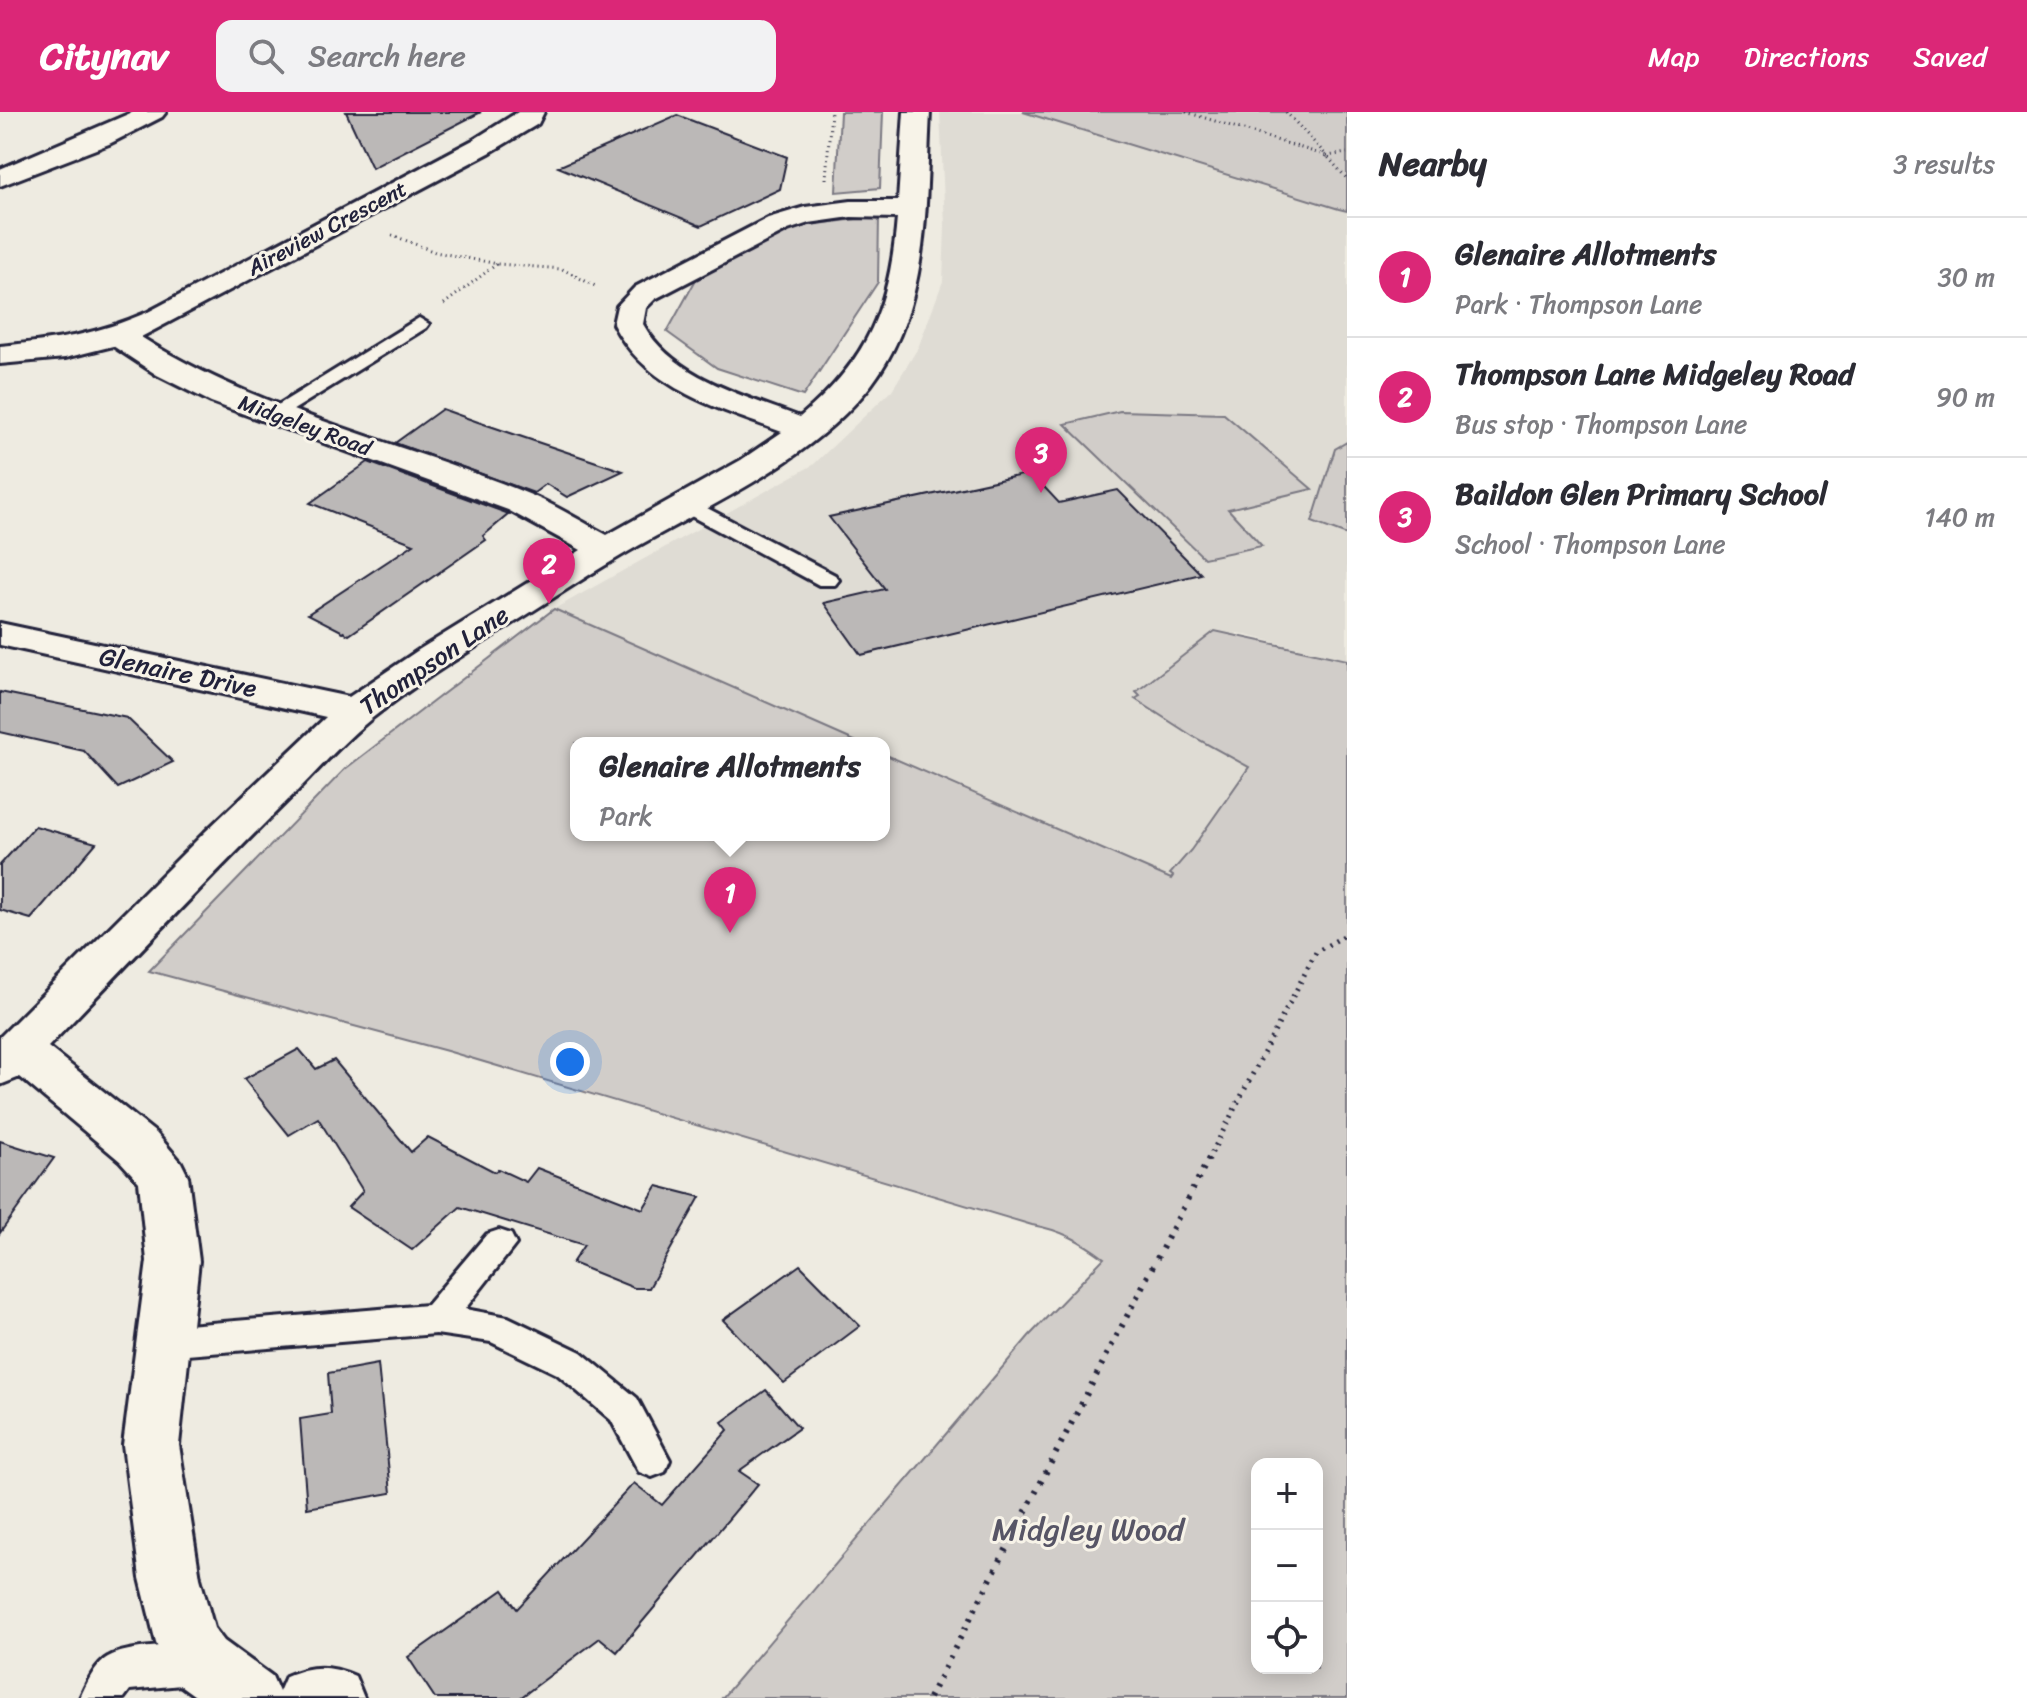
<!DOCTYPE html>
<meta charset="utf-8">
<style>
body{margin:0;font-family:Sriracha,sans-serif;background:#f2f2f3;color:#2b2b33}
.controls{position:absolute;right:24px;bottom:24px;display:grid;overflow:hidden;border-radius:16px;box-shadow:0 4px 20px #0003}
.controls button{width:72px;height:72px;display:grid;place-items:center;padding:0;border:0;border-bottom:2px solid #e1e1e2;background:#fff;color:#2b2b33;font:40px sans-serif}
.you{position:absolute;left:570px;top:950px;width:28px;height:28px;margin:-20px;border:6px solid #fff;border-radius:50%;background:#1a73e8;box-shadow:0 0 0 12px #1a73e833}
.badge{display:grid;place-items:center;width:52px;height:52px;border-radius:50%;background:#db2777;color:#fff;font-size:26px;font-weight:700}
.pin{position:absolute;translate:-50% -66px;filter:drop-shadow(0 2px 4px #0008)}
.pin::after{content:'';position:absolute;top:42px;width:28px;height:24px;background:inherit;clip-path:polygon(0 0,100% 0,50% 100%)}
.popup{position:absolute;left:570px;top:625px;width:320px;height:104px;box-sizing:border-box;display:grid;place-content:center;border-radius:16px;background:#fff;filter:drop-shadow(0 2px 6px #0005);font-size:26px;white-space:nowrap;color:#7c7c81}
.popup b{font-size:30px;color:#2b2b33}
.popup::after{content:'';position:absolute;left:50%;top:100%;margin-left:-16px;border:16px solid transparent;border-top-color:#fff}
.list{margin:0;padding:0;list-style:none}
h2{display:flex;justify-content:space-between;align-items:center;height:104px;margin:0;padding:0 32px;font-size:34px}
h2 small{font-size:26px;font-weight:400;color:#7c7c81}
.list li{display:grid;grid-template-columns:52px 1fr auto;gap:24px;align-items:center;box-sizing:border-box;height:120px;padding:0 32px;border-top:2px solid #e1e1e2}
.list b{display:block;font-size:30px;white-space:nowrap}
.list p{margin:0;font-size:26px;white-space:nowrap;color:#7c7c81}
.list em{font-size:26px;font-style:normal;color:#7c7c81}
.icon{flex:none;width:44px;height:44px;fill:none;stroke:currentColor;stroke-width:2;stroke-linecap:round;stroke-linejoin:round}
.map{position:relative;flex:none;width:1347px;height:1586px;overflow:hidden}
header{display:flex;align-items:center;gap:48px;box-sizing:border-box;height:112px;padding:0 40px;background:#db2777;color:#fff}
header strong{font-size:38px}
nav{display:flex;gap:44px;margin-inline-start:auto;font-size:28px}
.search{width:560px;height:72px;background:#f2f2f3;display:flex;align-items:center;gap:20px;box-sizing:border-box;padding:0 28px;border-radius:16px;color:#7c7c81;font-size:30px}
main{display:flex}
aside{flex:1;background:#fff}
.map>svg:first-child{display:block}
</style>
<header>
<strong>Citynav</strong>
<div class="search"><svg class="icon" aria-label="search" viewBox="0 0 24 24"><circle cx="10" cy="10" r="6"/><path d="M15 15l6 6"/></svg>Search here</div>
<nav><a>Map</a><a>Directions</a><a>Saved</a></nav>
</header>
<main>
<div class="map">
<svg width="1347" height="1586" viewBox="0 0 1347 1586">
<rect width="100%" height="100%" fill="#eeebe1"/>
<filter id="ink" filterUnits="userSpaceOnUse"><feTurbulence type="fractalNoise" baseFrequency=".0125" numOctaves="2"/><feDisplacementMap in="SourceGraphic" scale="16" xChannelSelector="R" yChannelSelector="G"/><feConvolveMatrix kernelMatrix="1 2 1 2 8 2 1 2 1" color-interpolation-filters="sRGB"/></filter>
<g filter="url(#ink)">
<polygon fill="#dfdcd4" points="940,0 1023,0 1347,99 1347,330 1335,337 1312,410 1347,423 1347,548 1237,521 1194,625 1250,654 1171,767 884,642 884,631 859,631 554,497 813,353 892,278 918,236 943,169 945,114"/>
<g fill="#d1cdc9" stroke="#7a7882" stroke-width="2" fill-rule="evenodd">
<polygon points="840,0 883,0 880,76 836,80"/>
<polygon points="1023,0 1347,0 1347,99 1339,97"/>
<polygon points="879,104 878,170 803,284 717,256 667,220 699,162 787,116"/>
<polygon points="1120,299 1224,302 1312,377 1228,397 1262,434 1204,446 1065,312"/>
<polygon points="1347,330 1347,423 1312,410 1335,337"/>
<path d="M 554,497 L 859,631 L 576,631 L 576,723 L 884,723 L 884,642 L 1171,767 L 1173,764 L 1170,762 L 1191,738 L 1249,655 L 1194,625 L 1135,587 L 1140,584 L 1136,580 L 1215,519 L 1347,548 L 1347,1586 L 722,1586 L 1029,1224 L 1104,1146 C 1081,1129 1061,1118 1032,1113 L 447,939 L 149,859 L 345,657 ZM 1257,1352 L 1317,1352 L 1317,1556 L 1257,1556 Z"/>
</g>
<g fill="#bbb8b7" stroke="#22223b" stroke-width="2">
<polygon points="346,0 481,0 372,56"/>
<polygon points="677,3 787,45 780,77 701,114 558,55"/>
<polygon points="442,297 478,310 623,359 567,385 546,372 534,381 395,331"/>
<polygon points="368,350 509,402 483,424 486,428 349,523 308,502 414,432 310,391"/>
<polygon points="1031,361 1059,391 1118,378 1201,462 861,543 824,491 885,477 829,405"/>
<polygon points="0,580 127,606 173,650 118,676 84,639 0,620"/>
<polygon points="35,714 96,731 31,807 0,798 0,753"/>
<polygon points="299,937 316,957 334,948 411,1040 428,1025 495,1060 498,1057 526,1070 537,1056 643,1097 657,1074 700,1085 649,1176 634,1176 572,1151 584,1133 460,1095 412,1138 348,1095 363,1079 318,1006 289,1023 244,967"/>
<polygon points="0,1029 54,1046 0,1121"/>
<polygon points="800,1153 860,1214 784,1271 723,1208"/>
<polygon points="378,1252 391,1381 307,1396 300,1307 331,1302 328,1261"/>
<polygon points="766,1278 799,1316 739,1359 758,1372 617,1540 600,1526 520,1586 435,1586 408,1545 503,1478 517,1497 634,1371 662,1393 728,1318 722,1310"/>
</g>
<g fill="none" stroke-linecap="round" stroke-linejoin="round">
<defs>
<g id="lane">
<polygon points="419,206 429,212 426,216 282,305 275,307 265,301"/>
<polygon points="686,385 835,463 839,468 835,473 819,473 678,397 675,392 678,387"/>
<polygon points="499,1118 511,1122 516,1132 465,1197 508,1205 581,1240 637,1286 670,1348 665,1360 652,1365 639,1360 611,1308 557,1262 491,1230 436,1222 163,1245 151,1241 146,1230 151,1219 163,1215 427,1193 487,1122"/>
<path d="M 202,1531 L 216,1537 L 222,1551 L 216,1565 L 202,1571 L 130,1578 L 124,1586 L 80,1586 C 86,1573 95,1552 108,1545 C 129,1533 177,1534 202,1531 Z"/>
</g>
<g id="street">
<polygon points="133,0 166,0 162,5 109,32 0,74 0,57"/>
<path d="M 518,0 L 544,0 L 538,12 L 491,40 L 141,225 C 261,301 401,329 531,383 C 557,394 582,410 607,423 L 741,348 L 782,320 C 718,296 646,277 613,212 L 617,194 L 635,175 L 768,106 L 805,95 L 851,89 L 898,89 L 904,0 L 930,0 C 925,94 931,194 871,273 C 813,347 718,389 638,434 C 595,458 554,486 512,512 C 464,542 415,572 371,607 C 340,632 313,664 284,692 C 204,771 126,854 48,935 L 156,1021 L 181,1050 L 188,1064 L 199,1149 L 179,1333 L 200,1466 L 214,1516 L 224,1529 L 272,1564 L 279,1580 L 286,1564 C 312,1553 329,1553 355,1564 L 364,1586 L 198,1586 L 180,1573 L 165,1552 L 156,1531 L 140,1466 L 123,1333 L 147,1149 L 139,1070 L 120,1049 L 20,965 L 0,973 L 0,925 L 205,720 L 326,605 L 0,533 L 0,511 L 349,585 L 420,537 L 581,438 L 508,398 L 211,290 L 157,263 L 113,234 L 65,246 L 0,252 L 0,234 C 58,228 95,223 148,200 L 473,28 ZM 851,105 L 897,106 C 890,194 869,247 800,305 C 746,284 673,266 643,212 L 646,196 L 655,187 L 788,118 L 809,111 Z"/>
</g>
</defs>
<use href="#lane" stroke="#22223b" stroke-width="6"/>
<use href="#street" stroke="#22223b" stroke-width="6"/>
<g stroke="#22223b" stroke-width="3" stroke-dasharray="1 4" stroke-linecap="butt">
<polyline points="1186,0 1327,44 1347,67"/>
<polyline points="1286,0 1327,44 1347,41"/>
<polyline points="826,67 831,0"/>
<polyline points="392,123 435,140 498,152 562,157 597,175"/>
<polyline points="444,192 497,152"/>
</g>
<polyline stroke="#22223b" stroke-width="5" stroke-dasharray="2 6" stroke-linecap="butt" points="1208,1048 1316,840 1347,822"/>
<polyline stroke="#22223b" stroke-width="6" stroke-dasharray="3 8" stroke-linecap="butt" points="929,1586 1209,1046"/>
<use href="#lane" fill="#f7f3e8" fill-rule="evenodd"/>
<use href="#street" fill="#f7f3e8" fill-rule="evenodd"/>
</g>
</g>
<g text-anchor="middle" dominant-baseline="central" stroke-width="6" stroke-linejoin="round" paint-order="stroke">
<g font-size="22" fill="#22223b" stroke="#f7f3e8">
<text transform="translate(327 116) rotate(-28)">Aireview Crescent</text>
<text transform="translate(305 313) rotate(20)">Midgeley Road</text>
</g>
<g font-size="26" fill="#22223b" stroke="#f7f3e8">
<text transform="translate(434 548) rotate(-34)">Thompson Lane</text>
<text transform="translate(178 560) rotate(12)">Glenaire Drive</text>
</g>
<g font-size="32" fill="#575566" stroke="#f7f3e8">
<text x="1088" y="1417">Midgley Wood</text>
</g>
</g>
</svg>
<div class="controls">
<button>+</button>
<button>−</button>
<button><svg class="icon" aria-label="locate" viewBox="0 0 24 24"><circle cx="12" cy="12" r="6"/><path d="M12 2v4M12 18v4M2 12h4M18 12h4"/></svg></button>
</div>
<div class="you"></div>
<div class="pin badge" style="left:730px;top:821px">1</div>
<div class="popup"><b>Glenaire Allotments</b>Park</div>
<div class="pin badge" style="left:549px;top:492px">2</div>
<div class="pin badge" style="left:1041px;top:381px">3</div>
</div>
<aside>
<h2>Nearby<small>3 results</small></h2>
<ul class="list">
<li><span class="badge">1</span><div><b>Glenaire Allotments</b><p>Park · Thompson Lane</p></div><em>30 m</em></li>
<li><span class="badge">2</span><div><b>Thompson Lane Midgeley Road</b><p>Bus stop · Thompson Lane</p></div><em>90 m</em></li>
<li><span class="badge">3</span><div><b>Baildon Glen Primary School</b><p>School · Thompson Lane</p></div><em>140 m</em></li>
</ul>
</aside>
</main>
